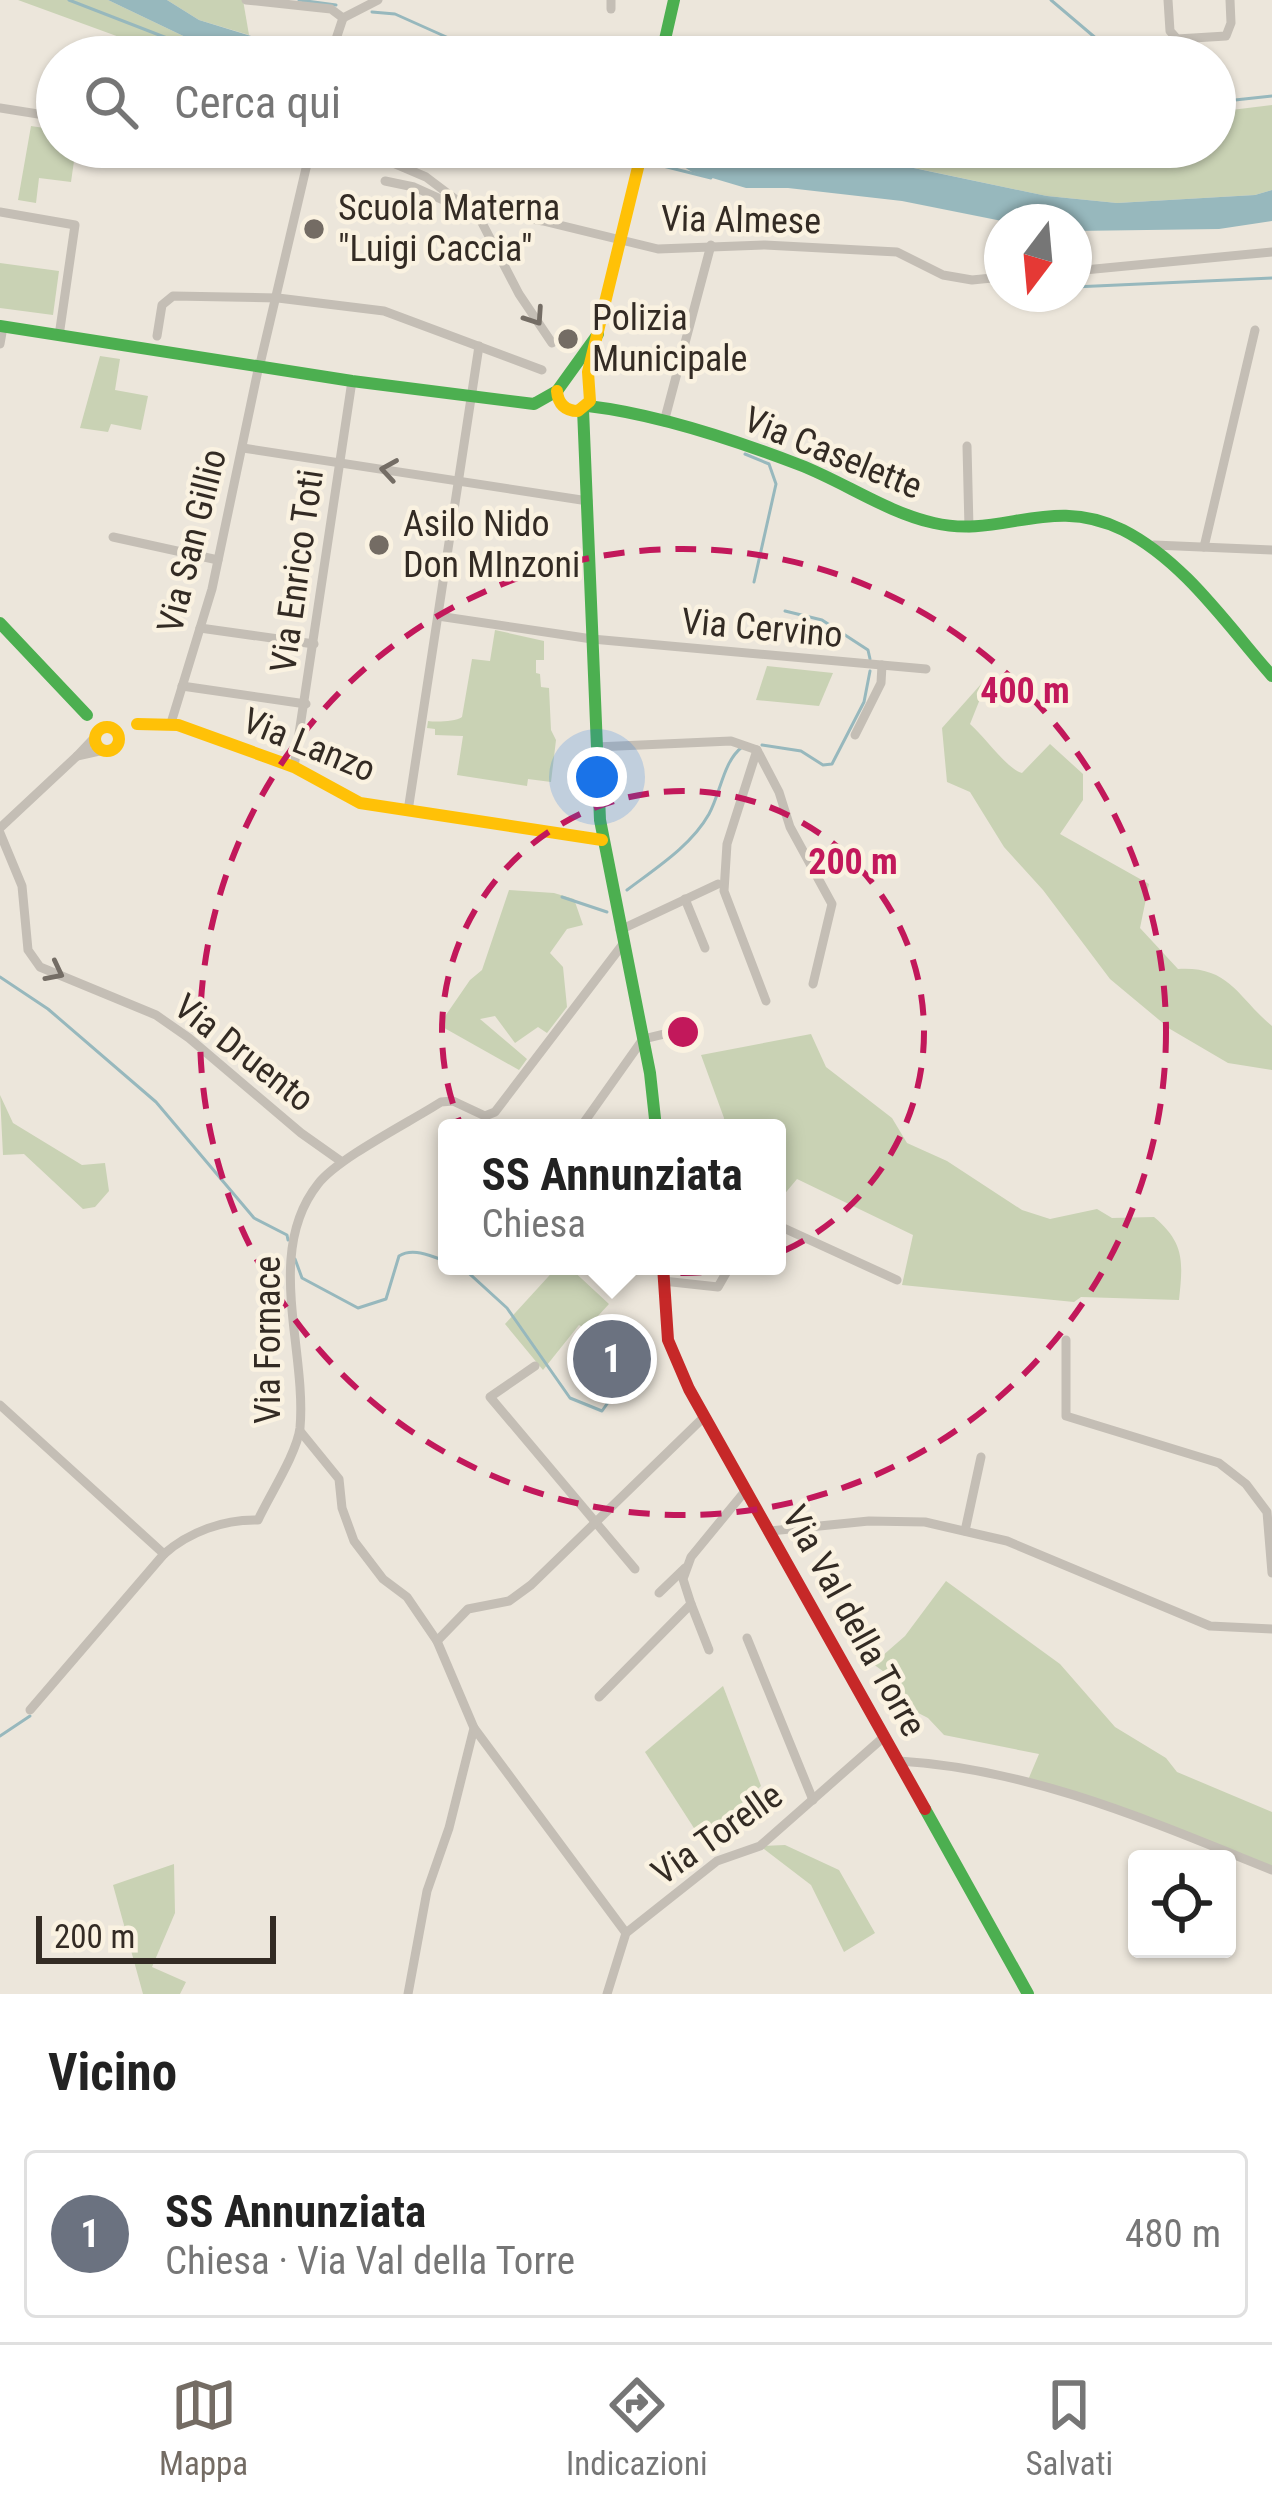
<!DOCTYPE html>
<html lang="it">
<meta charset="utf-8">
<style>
body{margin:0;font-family:"Roboto Condensed",sans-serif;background:#f6f6f6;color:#222}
.controls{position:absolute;right:36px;bottom:36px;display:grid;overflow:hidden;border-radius:12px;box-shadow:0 3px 9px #0004}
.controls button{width:108px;height:108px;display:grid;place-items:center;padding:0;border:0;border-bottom:3px solid #e0e0e0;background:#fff;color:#222;font:60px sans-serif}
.compass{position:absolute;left:984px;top:204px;width:108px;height:108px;border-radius:50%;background:#fff;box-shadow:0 3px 9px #0004;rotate:196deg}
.scale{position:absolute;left:36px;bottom:30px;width:240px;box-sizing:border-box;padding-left:12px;border:6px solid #332b24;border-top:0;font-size:33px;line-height:42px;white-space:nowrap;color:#332b24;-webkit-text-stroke:9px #faf2e1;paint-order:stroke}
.you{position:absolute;left:597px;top:777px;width:42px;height:42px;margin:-30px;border:9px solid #fff;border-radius:50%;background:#1a73e8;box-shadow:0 0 0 18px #1a73e833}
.badge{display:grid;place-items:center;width:78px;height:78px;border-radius:50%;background:#746c64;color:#fff;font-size:39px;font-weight:700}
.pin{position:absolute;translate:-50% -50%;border:6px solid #fff;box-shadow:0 3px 12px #0006}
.popup{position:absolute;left:438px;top:1119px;width:348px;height:156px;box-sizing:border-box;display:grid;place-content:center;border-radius:12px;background:#fff;filter:drop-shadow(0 3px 9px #0005);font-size:39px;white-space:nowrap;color:#767676}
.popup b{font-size:45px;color:#222}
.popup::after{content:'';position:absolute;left:50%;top:100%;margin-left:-24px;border:24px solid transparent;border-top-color:#fff}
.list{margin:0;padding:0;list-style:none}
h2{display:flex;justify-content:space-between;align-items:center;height:156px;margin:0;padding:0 48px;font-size:51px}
h2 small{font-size:39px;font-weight:400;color:#767676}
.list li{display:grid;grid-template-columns:78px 1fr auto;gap:36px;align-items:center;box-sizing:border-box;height:168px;margin:0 24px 24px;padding:0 24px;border:3px solid #e0e0e0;border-radius:12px}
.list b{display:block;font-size:45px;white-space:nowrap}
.list p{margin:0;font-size:39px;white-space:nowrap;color:#767676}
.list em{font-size:39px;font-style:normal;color:#767676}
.icon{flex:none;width:66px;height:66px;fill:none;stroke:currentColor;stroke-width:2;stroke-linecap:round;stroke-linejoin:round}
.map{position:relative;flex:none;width:1272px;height:1994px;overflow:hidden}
.search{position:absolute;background:#fff;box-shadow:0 3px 9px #0004;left:36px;right:36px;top:36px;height:132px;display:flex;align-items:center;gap:30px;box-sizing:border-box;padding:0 42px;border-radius:66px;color:#767676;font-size:45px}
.sheet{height:348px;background:#fff}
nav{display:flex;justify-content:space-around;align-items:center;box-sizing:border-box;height:168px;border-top:3px solid #e0e0e0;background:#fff;font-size:33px;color:#767676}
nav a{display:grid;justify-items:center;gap:6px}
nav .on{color:#746c64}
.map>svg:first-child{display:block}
</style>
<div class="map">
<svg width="1272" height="1994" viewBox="0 0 1272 1994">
<rect width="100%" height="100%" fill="#ece6db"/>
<g fill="#c9d2b4">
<polygon points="18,0 108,0 200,44 238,57 174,57"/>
<polygon points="167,0 243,0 249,35 199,20"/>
<polygon points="1272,105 1272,190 1255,195 1117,203 1047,196 815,147 1215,147 1215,112"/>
<polygon points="31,126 57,130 57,147 76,147 71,182 39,178 36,203 18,200"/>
<polygon points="0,263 59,271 53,315 0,308"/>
<polygon points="100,356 120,359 115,390 148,396 141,430 111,424 108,432 80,428"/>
<path d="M 495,630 L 544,641 L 544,660 L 536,660 L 536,673 L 540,674 L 541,687 L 549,688 L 551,730 L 556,740 L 551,782 L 528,779 L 527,786 L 457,775 L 463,736 L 435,735 L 435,729 L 427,728 L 428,721 C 435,722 455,722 462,717 L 472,659 L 490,661 Z"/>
<polygon points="767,666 833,673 819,706 756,700"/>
<path d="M 990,674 L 970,724 C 984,736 1008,770 1022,773 L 1050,744 L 1083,774 L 1083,800 L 1060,834 L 1149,884 L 1140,928 L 1178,969 C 1230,966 1237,997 1272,1026 L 1272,1070 L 1228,1063 L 1170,1029 L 1110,979 L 1043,890 L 1004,847 L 970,792 L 947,782 L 942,728 Z"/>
<polygon points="509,890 554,893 574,899 583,925 567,929 550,953 563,967 567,1007 547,1033 538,1027 515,1043 495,1016 480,1019 527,1059 519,1070 439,1025 470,980 482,970"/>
<path d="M 811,1034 L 826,1067 L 892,1118 L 907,1143 L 947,1161 L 1022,1210 L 1050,1219 L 1097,1209 L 1112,1218 L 1154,1217 C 1185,1243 1183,1262 1179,1300 L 1081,1297 L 1074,1302 L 902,1285 L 913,1235 L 797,1179 L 777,1203 L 777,1128 L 722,1128 L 724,1118 L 701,1055 Z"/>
<polygon points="0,1095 13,1123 82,1165 105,1163 109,1191 95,1207 83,1209 24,1154 3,1155"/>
<polygon points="558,1266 568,1266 609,1304 586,1329 579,1325 543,1370 505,1324"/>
<polygon points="946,1581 1060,1664 1115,1727 1166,1758 1177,1772 1272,1812 1272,1870 1028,1780 1039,1754 944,1735 928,1718 889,1698 901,1684 873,1664 905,1636"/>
<polygon points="723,1686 761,1786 701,1839 645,1752"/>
<polygon points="785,1845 839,1870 875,1933 844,1952 811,1885 760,1846"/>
<polygon points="174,1864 175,1913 152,1967 186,1982 180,1994 143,1994 113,1885"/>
</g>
<g fill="#97b8bd">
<polygon points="108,0 167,0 199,20 320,57 238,57 200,44"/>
<polygon points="652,147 814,147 1047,196 1117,203 1255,195 1272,190 1272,221 1219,229 1074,231 1074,222 1007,222 902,201 788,188 746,188 692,172"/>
</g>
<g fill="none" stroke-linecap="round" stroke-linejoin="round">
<g stroke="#97b8bd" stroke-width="3">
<polyline points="69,0 216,57"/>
<polyline points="299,0 336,5"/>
<polyline points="1051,0 1118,57"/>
<polyline points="372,12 395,14 462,44 549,57"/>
<polyline points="219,57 233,54"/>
<polyline points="1215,95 1235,100 1272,96"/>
<polyline points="599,147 634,158"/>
<polyline points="643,161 711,178"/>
<polyline points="1074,287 1272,278"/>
<polyline points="745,454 769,464 776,484 754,582"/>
<polyline points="785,611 822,620 868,650 870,659"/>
<polyline points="762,745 801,751 823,765 832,764 864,702 870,671"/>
<path d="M 627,890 C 656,868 691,846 709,814 C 721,792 723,762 742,747"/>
<polyline points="562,897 607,912"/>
<polyline points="0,977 48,1009 156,1102 254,1218 287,1235 288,1240"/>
<path d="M 295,1259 L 302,1278 L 358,1308 L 386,1299 L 399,1256 C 414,1247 431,1257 447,1261"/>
<polyline points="461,1266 507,1308 570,1398 602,1411 640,1357"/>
<polyline points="0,1736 30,1716"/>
</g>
<g stroke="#c4beb5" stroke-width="9">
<polyline points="246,0 331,9 343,18"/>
<polyline points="1168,0 1170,31 1177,39 1226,36 1231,23 1230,0"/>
<polyline points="611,9 611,0"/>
<polyline points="343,18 378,0"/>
<polyline points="330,57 343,18"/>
<polyline points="0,108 57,117"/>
<polyline points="304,147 384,159 426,177 479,217 519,294 552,343"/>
<polyline points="385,181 414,187 463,209"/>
<polyline points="0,212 75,225 59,336"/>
<polyline points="479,217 489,211 543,221 658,249 765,245 897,252 943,275 972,280 1002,277"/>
<polyline points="1074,271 1272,252"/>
<polyline points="157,336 162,305 173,296 278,298 384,311 542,370"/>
<polyline points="0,344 3,327"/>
<polyline points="260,364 311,147"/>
<polyline points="664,422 711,245"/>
<polyline points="967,446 969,528"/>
<polyline points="243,448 588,501"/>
<polyline points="113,537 218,560"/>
<polyline points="1154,545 1272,550"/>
<polyline points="1204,547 1255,330"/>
<polyline points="438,616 592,639 926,669"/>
<polyline points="200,628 314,644"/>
<polyline points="182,686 306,704"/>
<polyline points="171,723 212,589 258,370"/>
<polyline points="855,735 881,683 882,665"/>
<polyline points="95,737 77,756 104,750"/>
<polyline points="596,747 731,741 757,750 779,792 790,827 832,904 813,984"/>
<polyline points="757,750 727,844 724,891 766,1001"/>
<polyline points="294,767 352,381"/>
<polyline points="408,811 479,346"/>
<polyline points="0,828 77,756"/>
<polyline points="0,833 22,886 28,950 40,967 156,1015 189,1038 301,1133 342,1162"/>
<polyline points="685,899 705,948"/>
<polyline points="620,930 718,884"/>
<polyline points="580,1128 643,1039 697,1026"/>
<polyline points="777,1225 897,1280"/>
<polyline points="663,1281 718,1287 730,1266"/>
<polyline points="1066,1340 1066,1416 1219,1463 1246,1484 1267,1512 1272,1573"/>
<polyline points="535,1366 490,1397 635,1569"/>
<path d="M 0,1405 L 164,1554 C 189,1532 224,1519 258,1520 C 269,1496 297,1453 300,1428 C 307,1350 264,1252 318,1184 C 338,1158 410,1122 441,1102 L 453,1101 L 485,1116 L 495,1112 L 623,944"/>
<polyline points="300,1431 339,1479 342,1508 354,1541 383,1579 407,1597 437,1641 474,1728 449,1828 427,1891 408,1994"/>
<polyline points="770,1531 869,1521 925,1522 1007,1541 1210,1626 1272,1629"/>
<polyline points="965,1531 981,1457"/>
<polyline points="659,1593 685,1568"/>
<polyline points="691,1604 709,1650"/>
<polyline points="747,1638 813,1800"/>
<polyline points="437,1641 468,1609 509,1601 531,1585 704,1417"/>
<polyline points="599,1697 691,1604 683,1579 691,1557 746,1490"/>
<polyline points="30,1710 164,1554"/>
<polyline points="474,1728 626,1933"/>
<path d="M 899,1761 C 1032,1769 1150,1821 1272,1870"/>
<polyline points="607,1994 626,1933 717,1861 760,1846 885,1736"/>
</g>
<g stroke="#4caf50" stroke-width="12">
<polyline points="661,57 674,0"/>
<polyline points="0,326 352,381 534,404 557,391 598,334"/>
<path d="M 588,406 C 656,414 735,440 800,465 C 844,482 888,513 934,523 C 1001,539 1051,494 1123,530 C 1184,561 1227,625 1272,676"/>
<polyline points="583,409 600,820 650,1073 656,1128"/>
<polyline points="0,623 87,715"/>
<polyline points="925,1809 1028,1994"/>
</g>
<g stroke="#ffc107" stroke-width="12">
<path d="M 557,391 C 558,404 565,411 578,411 L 590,401 L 588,372 L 643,147"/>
<polyline points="137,724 178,725 294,767 360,803 602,840"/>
<circle cx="107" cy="739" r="12"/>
</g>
<polyline stroke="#c62828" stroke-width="12" points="663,1266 668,1340 689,1389 925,1809"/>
</g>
<defs><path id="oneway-chevron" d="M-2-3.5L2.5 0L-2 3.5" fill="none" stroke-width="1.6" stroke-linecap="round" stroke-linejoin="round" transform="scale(3)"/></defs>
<g stroke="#746d65">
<use href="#oneway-chevron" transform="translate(535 317) rotate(56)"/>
<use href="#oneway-chevron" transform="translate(389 470) rotate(-171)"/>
<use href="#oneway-chevron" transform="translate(55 972) rotate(27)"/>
</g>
<g fill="none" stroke="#c2185b" stroke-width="6" stroke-dasharray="21 15">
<circle cx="683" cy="1032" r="241"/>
<circle cx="683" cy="1032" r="483"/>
</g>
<g fill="#746c64" stroke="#faf2e1" stroke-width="4.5">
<circle cx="314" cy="229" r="12"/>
<circle cx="568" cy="339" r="12"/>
<circle cx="379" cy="545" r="12"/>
</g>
<g text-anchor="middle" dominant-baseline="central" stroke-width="9" stroke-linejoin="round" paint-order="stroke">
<g font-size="36" fill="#332b24" stroke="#faf2e1" text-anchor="start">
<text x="338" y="208">Scuola Materna<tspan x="338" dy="41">"Luigi Caccia"</tspan></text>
<text x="592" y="318">Polizia<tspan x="592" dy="41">Municipale</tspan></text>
<text x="403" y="524">Asilo Nido<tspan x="403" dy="41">Don MInzoni</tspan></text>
</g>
<g font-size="36" fill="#332b24" stroke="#faf2e1">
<text transform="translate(741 220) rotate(1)">Via Almese</text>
<text transform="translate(833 453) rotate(22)">Via Caselette</text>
<text transform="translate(192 541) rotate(-76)">Via San Gillio</text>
<text transform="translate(297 571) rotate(-82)">Via Enrico Toti</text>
<text transform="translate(762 628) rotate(5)">Via Cervino</text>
<text transform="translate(309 745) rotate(22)">Via Lanzo</text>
<text transform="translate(244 1053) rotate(38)">Via Druento</text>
<text transform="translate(268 1340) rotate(-90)">Via Fornace</text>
<text transform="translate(854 1621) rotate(61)">Via Val della Torre</text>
<text transform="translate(717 1834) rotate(-35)">Via Torelle</text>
</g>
</g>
<circle cx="683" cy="1032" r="18" fill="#c2185b" stroke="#faf2e1" stroke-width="6"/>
<g font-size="36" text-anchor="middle" font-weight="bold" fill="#c2185b" stroke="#faf2e1" stroke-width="9" stroke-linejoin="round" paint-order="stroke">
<text x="1025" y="703">400 m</text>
<text x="853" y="874">200 m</text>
</g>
</svg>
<div class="controls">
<button><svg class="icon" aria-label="locate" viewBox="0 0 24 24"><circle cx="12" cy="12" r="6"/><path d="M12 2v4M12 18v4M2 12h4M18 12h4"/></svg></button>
</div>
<svg class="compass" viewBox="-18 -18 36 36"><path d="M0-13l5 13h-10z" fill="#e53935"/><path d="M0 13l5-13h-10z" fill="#767676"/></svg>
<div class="scale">200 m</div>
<div class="you"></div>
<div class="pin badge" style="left:612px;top:1359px;background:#6b7280">1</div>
<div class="popup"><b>SS Annunziata</b>Chiesa</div>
<div class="search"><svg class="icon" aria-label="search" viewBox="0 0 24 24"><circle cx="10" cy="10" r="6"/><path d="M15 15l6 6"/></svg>Cerca qui</div>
</div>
<section class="sheet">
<h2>Vicino<small></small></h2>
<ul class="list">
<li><span class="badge" style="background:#6b7280">1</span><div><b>SS Annunziata</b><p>Chiesa · Via Val della Torre</p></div><em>480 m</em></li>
</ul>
</section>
<nav>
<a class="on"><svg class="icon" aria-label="map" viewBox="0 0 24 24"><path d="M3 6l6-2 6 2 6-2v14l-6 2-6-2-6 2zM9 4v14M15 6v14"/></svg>Mappa</a>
<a><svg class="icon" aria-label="directions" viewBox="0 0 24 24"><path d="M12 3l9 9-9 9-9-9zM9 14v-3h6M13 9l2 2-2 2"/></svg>Indicazioni</a>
<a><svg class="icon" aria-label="saved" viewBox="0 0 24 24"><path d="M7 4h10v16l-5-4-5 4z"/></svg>Salvati</a>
</nav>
